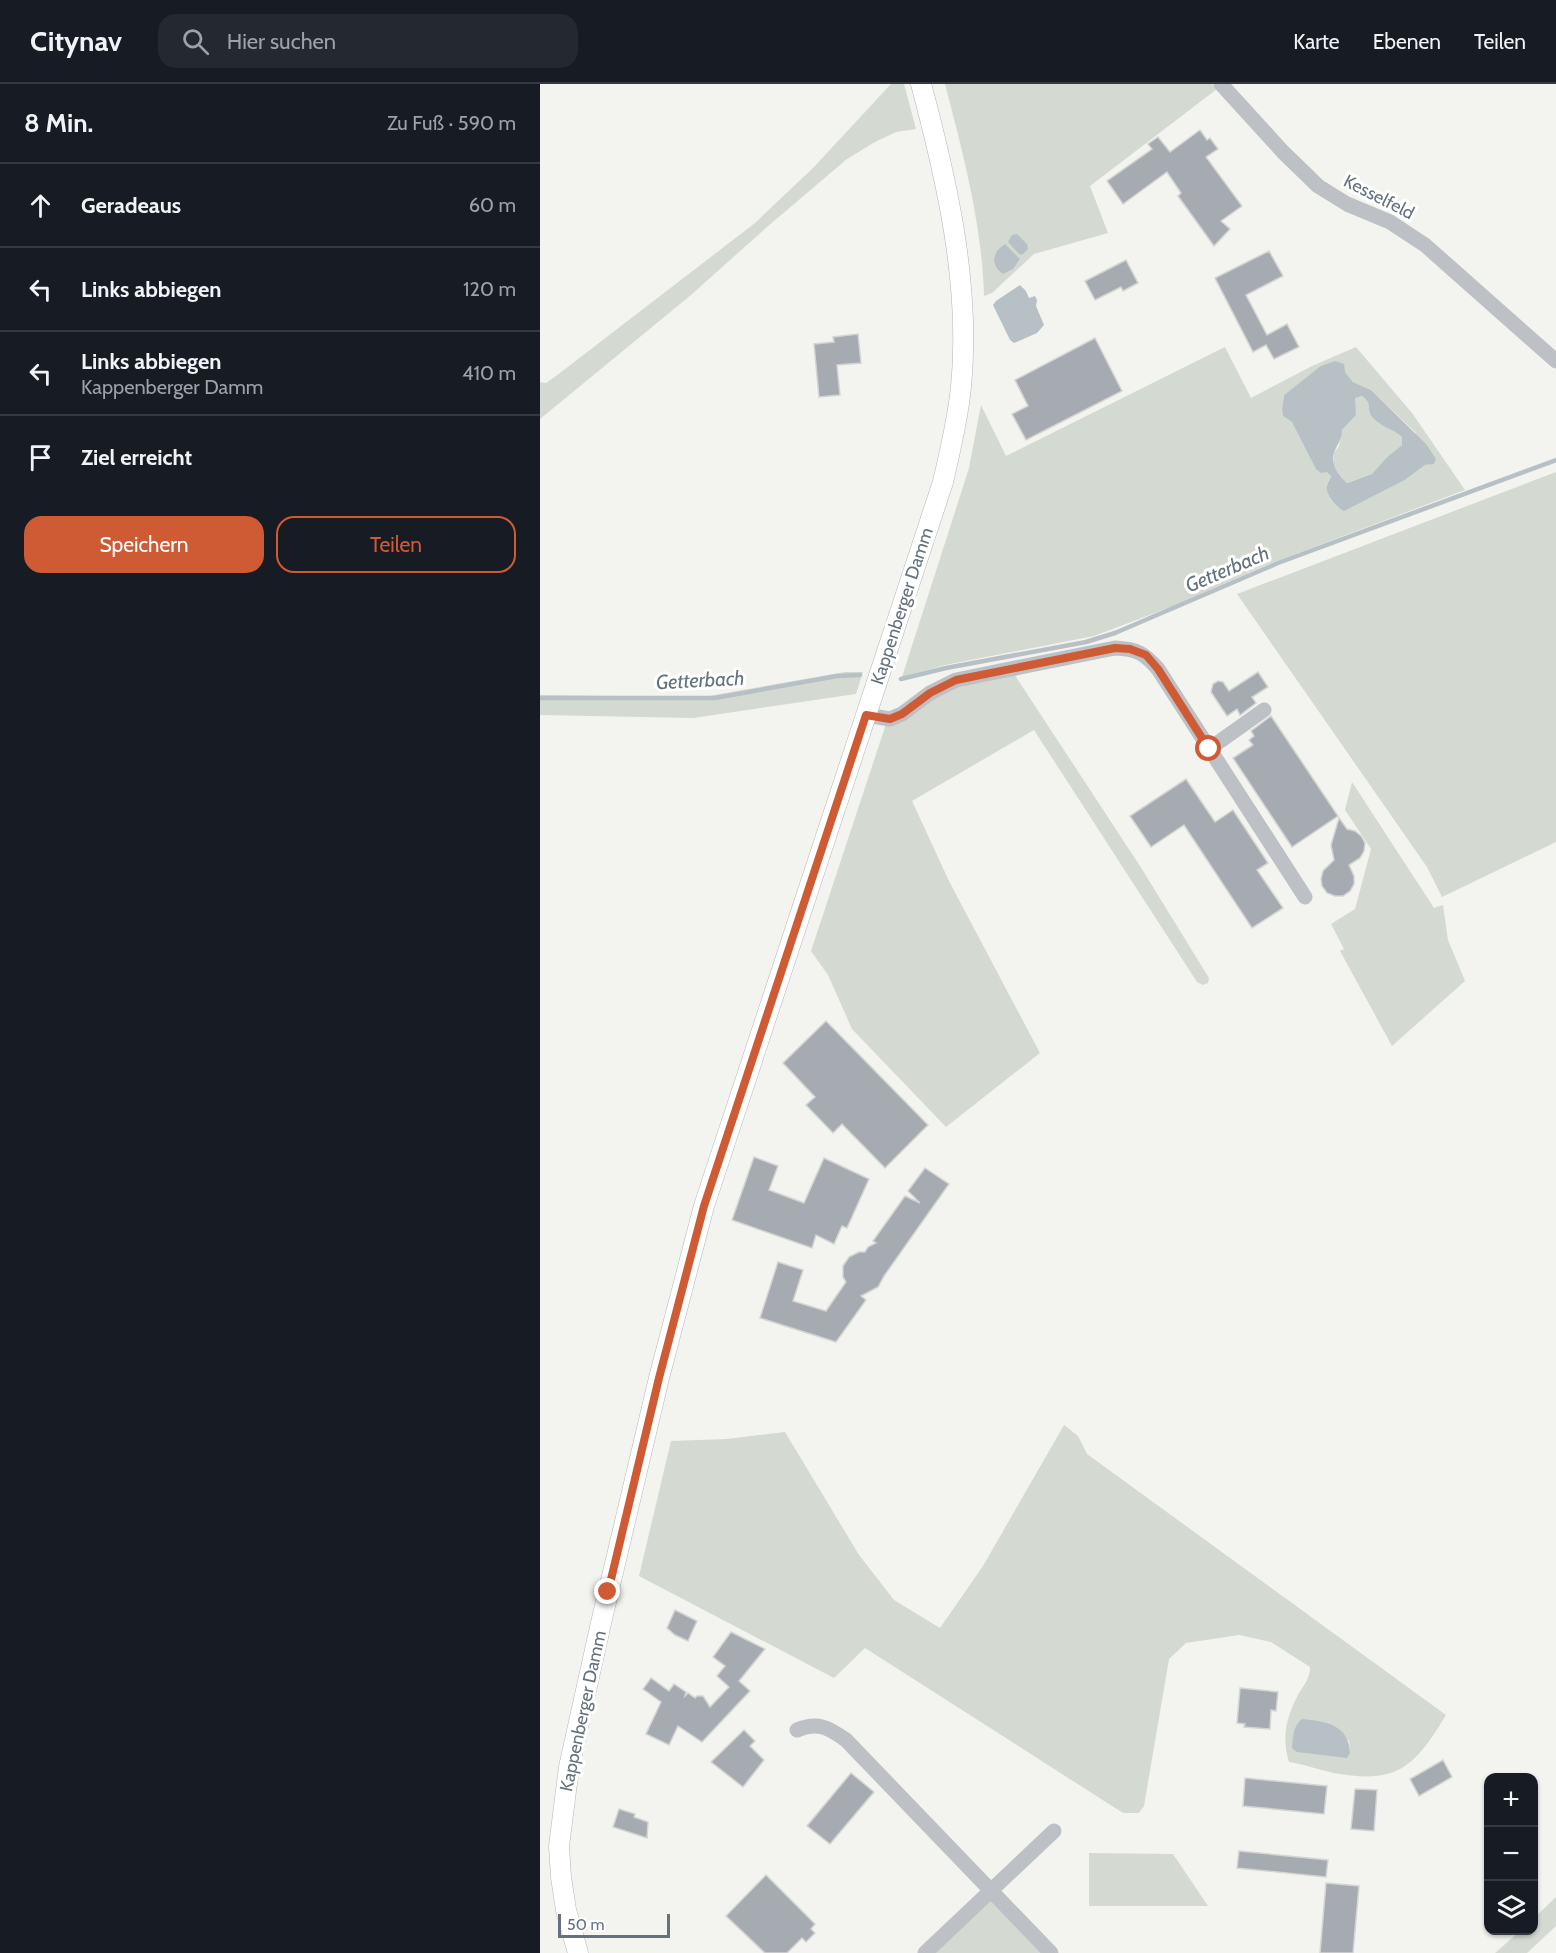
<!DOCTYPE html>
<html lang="de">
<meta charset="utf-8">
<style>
body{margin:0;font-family:Cabin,sans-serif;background:#242831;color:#f1f3f6}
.controls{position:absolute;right:18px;bottom:18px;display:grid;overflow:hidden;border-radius:12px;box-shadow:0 2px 4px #0004}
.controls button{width:54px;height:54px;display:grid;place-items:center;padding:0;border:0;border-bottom:2px solid #363941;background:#171b24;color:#f1f3f6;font:30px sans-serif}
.scale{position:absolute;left:18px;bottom:15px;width:112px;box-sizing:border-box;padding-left:6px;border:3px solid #65727e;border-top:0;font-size:16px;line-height:21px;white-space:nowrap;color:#65727e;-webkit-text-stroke:4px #fff;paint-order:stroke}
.stop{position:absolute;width:18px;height:18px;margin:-14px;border:4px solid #cf5b34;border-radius:50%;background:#fff}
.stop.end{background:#cf5b34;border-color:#fff;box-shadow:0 2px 6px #0008}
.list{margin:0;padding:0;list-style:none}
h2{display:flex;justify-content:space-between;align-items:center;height:78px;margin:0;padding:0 24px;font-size:26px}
h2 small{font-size:20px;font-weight:400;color:#9ea1a6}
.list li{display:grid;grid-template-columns:39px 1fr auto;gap:18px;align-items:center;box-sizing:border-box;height:84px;padding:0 24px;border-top:2px solid #363941}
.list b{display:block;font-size:22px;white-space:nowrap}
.list p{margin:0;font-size:20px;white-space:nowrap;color:#9ea1a6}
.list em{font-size:20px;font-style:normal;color:#9ea1a6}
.actions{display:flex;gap:12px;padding:18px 24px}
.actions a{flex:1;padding:14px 0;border:2px solid #cf5b34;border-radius:18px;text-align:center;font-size:21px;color:#cf5b34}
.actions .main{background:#cf5b34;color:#fff}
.icon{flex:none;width:33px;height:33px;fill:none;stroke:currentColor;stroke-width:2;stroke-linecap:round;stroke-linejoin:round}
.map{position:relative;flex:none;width:1016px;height:1869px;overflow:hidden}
header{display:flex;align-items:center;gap:36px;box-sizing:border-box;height:84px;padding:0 30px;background:#171b24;border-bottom:2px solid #363941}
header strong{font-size:28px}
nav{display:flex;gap:33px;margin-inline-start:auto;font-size:21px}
.search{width:420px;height:54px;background:#242831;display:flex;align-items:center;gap:15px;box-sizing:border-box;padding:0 21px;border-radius:18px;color:#9ea1a6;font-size:22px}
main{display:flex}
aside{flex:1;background:#171b24}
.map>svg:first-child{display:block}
</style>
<header>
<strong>Citynav</strong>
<div class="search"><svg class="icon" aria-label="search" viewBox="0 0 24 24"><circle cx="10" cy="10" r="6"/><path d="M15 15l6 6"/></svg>Hier suchen</div>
<nav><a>Karte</a><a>Ebenen</a><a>Teilen</a></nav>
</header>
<main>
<aside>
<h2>8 Min.<small>Zu Fuß · 590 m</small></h2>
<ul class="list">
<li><svg class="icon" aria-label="ahead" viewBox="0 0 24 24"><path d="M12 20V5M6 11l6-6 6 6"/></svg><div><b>Geradeaus</b></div><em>60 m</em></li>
<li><svg class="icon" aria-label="left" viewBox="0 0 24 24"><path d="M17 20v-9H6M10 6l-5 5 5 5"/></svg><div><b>Links abbiegen</b></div><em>120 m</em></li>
<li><svg class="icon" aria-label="left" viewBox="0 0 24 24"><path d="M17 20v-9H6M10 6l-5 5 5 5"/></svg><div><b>Links abbiegen</b><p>Kappenberger Damm</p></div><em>410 m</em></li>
<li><svg class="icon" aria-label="arrive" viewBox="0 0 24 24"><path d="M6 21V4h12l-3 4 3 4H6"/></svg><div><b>Ziel erreicht</b></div></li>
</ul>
<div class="actions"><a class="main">Speichern</a><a>Teilen</a></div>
</aside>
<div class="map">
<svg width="1016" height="1869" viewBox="0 0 1016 1869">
<rect width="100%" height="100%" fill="#f3f3f0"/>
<g fill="#d4dad1" fill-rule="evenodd">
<polygon points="351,0 364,0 376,45 356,48 335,58 307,75 227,143 151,211 0,335 0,298 6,299 16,292 215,139 273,84"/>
<path d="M 405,0 L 672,0 L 677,5 L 550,102 L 568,149 L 494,170 L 452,209 L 444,212 C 442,140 423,69 405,0 Z"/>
<path d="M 685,263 L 711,314 L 772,282 L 816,263 L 872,329 L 925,406 L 724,482 L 636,521 L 554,552 L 405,581 L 362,593 L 429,384 L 441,321 L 466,372 ZM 781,283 L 805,288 L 813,298 L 831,306 L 875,348 L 889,381 L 885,381 L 865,396 L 823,417 L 786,402 L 791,392 L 752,338 L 743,332 L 742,326 L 744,311 Z"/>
<path d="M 822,312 C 833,320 826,325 832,333 C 839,342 853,345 862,353 L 862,361 L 846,374 L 832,390 L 806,399 L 800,393 L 793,381 L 794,369 L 799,362 L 802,346 L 816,331 L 814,314 Z"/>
<polygon points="1016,388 1016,758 902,813 887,783 697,510"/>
<polygon points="305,588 323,588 316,610 153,634 0,631 0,611 163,613"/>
<polygon points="474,590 600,782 669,894 668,899 663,901 657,898 494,646 372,717 409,797 500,969 406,1043 312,945 288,891 271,867 348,634 408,603"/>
<polygon points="812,698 894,824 903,821 908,856 925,897 852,962 800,867 804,865 791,840 815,825 831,765 805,726"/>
<path d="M 524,1341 L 538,1352 L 547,1370 L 906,1631 C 875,1682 858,1701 794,1689 C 779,1686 764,1680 749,1678 C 741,1653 747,1631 759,1609 C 765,1600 770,1593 770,1583 L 731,1558 L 699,1551 L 646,1559 L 629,1575 L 604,1722 L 599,1729 L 583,1729 L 325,1564 L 294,1594 L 99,1492 L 131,1357 L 186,1355 L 245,1348 L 319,1471 L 354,1516 L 400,1544 L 443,1482 ZM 809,1656 L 810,1669 L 807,1673 L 766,1668 Z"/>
<polygon points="549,1769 633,1770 668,1822 549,1822"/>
<polygon points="1016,1813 1016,1842 987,1869 955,1869 980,1847 993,1846 994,1834"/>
<polygon points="451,1816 502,1869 394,1869"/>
</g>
<g fill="#b7c0c5" fill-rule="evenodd">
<polygon points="477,150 487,160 488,165 482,171 479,170 468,158 472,151"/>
<path d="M 465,160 L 480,175 L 473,185 L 463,190 C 450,181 452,168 465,160 Z"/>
<polygon points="480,201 486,207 489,214 495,212 497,216 496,222 504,241 497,249 474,259 470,256 453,221 456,217"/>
<path d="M 795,277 L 804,280 L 805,288 L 813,298 L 831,306 L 886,360 L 896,375 L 894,380 L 885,381 L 865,396 L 804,427 C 797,424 784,409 787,401 C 788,398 790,395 791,392 L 787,388 L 781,389 L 776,385 L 752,338 L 743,332 L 742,326 L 744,311 L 781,282 ZM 822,312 C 833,320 826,325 832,333 C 839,342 853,345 862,353 L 862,361 L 846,374 L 832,390 L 807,399 C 799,392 790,380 794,369 C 797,360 802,356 802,346 L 816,331 L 815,314 Z"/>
<path d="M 762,1635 C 786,1637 809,1641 810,1669 L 807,1674 L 757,1668 L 752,1664 C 753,1653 753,1642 762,1635 Z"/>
</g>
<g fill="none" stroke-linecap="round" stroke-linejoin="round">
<g stroke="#b7c0c5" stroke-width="4.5">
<polyline points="361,595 406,584 546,558 575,549 738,479 1016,376"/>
<polyline points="0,614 175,614 297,592 320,591"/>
</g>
</g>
<g fill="#a5abb0" stroke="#d4d4d3" stroke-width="1.5">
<polygon points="660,46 667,56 670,54 678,65 666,73 702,122 681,137 690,145 674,162 638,112 641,109 627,88 583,120 567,97 612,65 608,60 618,53 630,68"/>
<polygon points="729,167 743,192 706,211 727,251 747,240 759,263 734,275 726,261 713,268 675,194"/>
<polygon points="586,176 598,199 583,207 581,203 555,216 545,197"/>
<polygon points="318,250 321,279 297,281 300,311 279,313 274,260 294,258 293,253"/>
<polygon points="555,254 582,307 486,356 472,330 488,322 475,296"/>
<polygon points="718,588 728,603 712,613 716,619 700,631 697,625 687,632 671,608 673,600 678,597 683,598 689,607"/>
<polygon points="731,632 798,732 752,763 693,674 713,661 709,656 714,652 711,647"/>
<polygon points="646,695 675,738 693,726 728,779 717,786 743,824 712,844 644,741 611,763 590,732"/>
<polygon points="799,734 807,745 815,747 821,752 825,759 824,767 820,774 809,781 814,792 814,800 810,807 803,812 795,812 787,809 782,802 781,795 783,787 794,776 791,761"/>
<polygon points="286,937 388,1041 345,1084 302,1040 293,1049 266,1021 275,1013 243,979"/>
<polygon points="214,1073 238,1082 229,1106 264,1119 284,1074 329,1095 307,1144 302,1142 294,1160 276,1151 272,1164 192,1136"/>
<polygon points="385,1084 409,1100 344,1192 338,1203 321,1212 326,1216 296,1258 220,1234 238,1178 263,1186 253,1217 286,1227 306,1198 303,1193 303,1182 309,1173 319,1168 325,1168 328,1163 336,1159 333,1157 365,1112 380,1119 368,1107"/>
<polygon points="135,1526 157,1537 148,1557 135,1551 127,1544"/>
<polygon points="191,1548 225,1565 199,1597 210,1607 162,1658 138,1642 129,1661 106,1650 121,1618 103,1605 111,1594 129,1607 134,1600 146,1608 145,1612 148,1609 155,1614 157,1612 163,1612 170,1623 189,1603 177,1592 185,1582 173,1573"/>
<polygon points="700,1604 738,1608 736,1627 731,1626 730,1645 704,1643 705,1640 697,1639"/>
<polygon points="204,1646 215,1657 210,1662 224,1676 203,1703 171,1678"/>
<polygon points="903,1676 912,1693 879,1712 870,1695"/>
<polygon points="311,1689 334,1708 290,1760 267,1742"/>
<polygon points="705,1694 787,1702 784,1730 703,1722"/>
<polygon points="815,1705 837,1706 834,1747 811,1745"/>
<polygon points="79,1725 95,1730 94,1733 108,1738 107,1754 73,1743"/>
<polygon points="699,1767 788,1776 786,1793 697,1784"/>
<polygon points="226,1791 275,1840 271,1845 275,1849 266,1858 262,1854 247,1869 225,1869 186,1832"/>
<polygon points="786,1799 819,1802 813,1869 780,1869"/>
</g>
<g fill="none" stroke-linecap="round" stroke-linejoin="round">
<defs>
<path id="major" d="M 38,1869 L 26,1826 L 21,1793 L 19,1762 L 29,1683 L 61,1539 L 119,1294 L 164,1122 L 403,398 C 410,367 418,335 421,303 C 431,202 407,97 381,0"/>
</defs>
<use href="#major" stroke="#b3b6b9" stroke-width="21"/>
<g stroke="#bdc0c4" stroke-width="15">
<polyline points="681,0 743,68 778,102 807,120 850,138 885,161 1016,277"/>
<path d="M 326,631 L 350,635 L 362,630 L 390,609 L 416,596 L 575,564 C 597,565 604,569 618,585 L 765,813"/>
<polyline points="669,665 724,626"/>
<path d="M 257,1646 C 278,1637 289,1644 306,1656 L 511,1869"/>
<polyline points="385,1869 514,1747"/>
</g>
<use href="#major" stroke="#fff" stroke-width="20"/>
</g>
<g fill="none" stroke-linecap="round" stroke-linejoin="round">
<polyline stroke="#cf5b34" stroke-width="8" points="68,1508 119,1294 164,1122 326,631 350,635 362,630 390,609 416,596 575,564 590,565 606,571 618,585 669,665"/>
</g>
<g text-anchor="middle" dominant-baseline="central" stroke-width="6" stroke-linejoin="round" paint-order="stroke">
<g font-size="18" fill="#65727e" stroke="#fff">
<text transform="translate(839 113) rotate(27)">Kesselfeld</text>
<text transform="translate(362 522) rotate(-72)">Kappenberger Damm</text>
<text transform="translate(43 1627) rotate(-78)">Kappenberger Damm</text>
</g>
<g font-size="20" font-style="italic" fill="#61737b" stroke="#fff">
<text transform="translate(687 485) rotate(-23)">Getterbach</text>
<text transform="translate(160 596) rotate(-3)">Getterbach</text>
</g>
</g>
</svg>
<div class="controls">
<button>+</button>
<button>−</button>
<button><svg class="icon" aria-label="layers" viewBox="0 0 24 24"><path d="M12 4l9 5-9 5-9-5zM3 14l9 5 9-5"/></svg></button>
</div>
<div class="scale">50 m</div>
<div class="stop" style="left:669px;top:665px"></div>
<div class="stop end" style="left:68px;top:1508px"></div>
</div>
</main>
